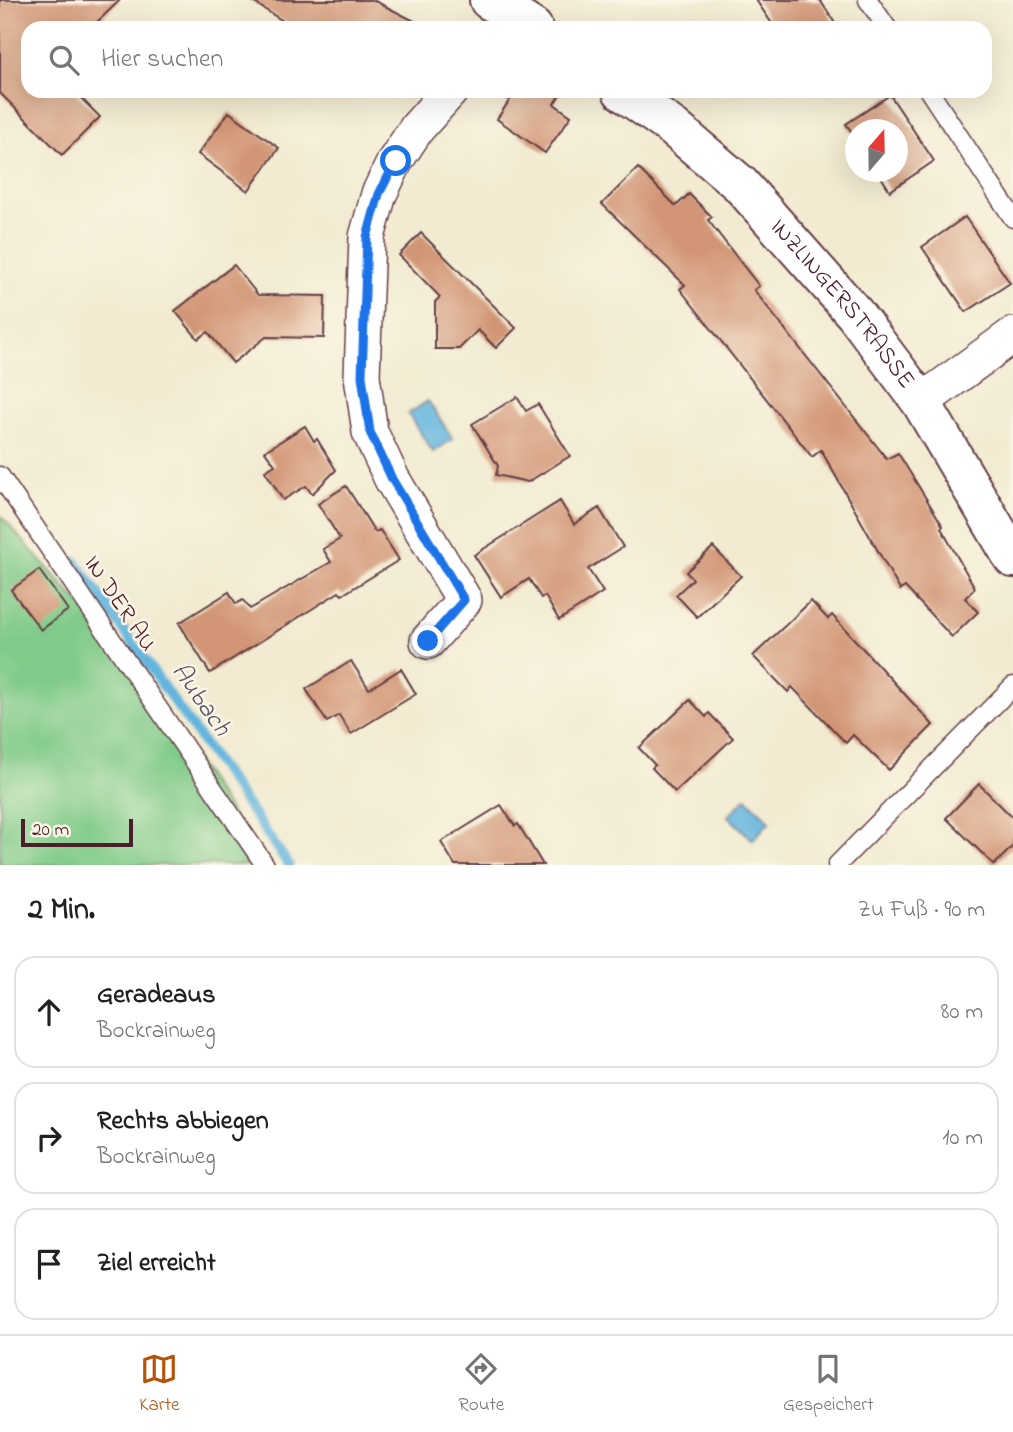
<!DOCTYPE html>
<html lang="de">
<meta charset="utf-8">
<style>
body{margin:0;font-family:"Indie Flower",sans-serif;background:#f6f6f6;color:#202124}
.compass{position:absolute;left:845px;top:119px;width:63px;height:63px;border-radius:50%;background:#fff;box-shadow:0 7px 28px #0002;rotate:20deg}
.scale{position:absolute;left:21px;bottom:18px;width:112px;box-sizing:border-box;padding-left:7px;border:4px solid #4a1f2b;border-top:0;font-size:19px;line-height:24px;white-space:nowrap;color:#4a1f2b;-webkit-text-stroke:5px #fcf5e5;paint-order:stroke}
.stop{position:absolute;width:21px;height:21px;margin:-16px;border:5px solid #1a73e8;border-radius:50%;background:#fff}
.stop.end{background:#1a73e8;border-color:#fff;box-shadow:0 2px 7px #0008}
.list{margin:0;padding:0;list-style:none}
h2{display:flex;justify-content:space-between;align-items:center;height:91px;margin:0;padding:0 28px;font-size:30px}
h2 small{font-size:23px;font-weight:400;color:#757577}
.list li{display:grid;grid-template-columns:46px 1fr auto;gap:21px;align-items:center;box-sizing:border-box;height:112px;margin:0 14px 14px;padding:0 14px;border:2px solid #e0e0e0;border-radius:21px}
.list b{display:block;font-size:26px;white-space:nowrap}
.list p{margin:0;font-size:23px;white-space:nowrap;color:#757577}
.list em{font-size:23px;font-style:normal;color:#757577}
.icon{flex:none;width:38px;height:38px;fill:none;stroke:currentColor;stroke-width:2;stroke-linecap:round;stroke-linejoin:round}
.map{position:relative;flex:none;width:1013px;height:865px;overflow:hidden}
.search{position:absolute;background:#fff;box-shadow:0 7px 28px #0002;left:21px;right:21px;top:21px;height:77px;display:flex;align-items:center;gap:18px;box-sizing:border-box;padding:0 24px;border-radius:21px;color:#757577;font-size:26px}
.sheet{height:469px;background:#fff}
nav{display:flex;justify-content:space-around;align-items:center;box-sizing:border-box;height:98px;border-top:2px solid #e0e0e0;background:#fff;font-size:19px;color:#757577}
nav a{display:grid;justify-items:center;gap:4px}
nav .on{color:#b45309}
.map>svg:first-child{display:block}
</style>
<div class="map">
<svg width="1013" height="865" viewBox="0 0 1013 865">
<rect width="100%" height="100%" fill="#fcf5e5"/>
<filter id="ink" filterUnits="userSpaceOnUse"><feTurbulence type="fractalNoise" baseFrequency=".0143" numOctaves="2"/><feDisplacementMap in="SourceGraphic" scale="14" xChannelSelector="R" yChannelSelector="G"/><feConvolveMatrix kernelMatrix="1 2 1 2 8 2 1 2 1" color-interpolation-filters="sRGB"/></filter>
<filter id="wash" filterUnits="userSpaceOnUse"><feTurbulence type="fractalNoise" baseFrequency=".00686" numOctaves="4" result="noise"/><feDisplacementMap in="SourceGraphic" scale="28" xChannelSelector="R" yChannelSelector="G"/><feGaussianBlur stdDeviation="1.57" result="paint"/><feColorMatrix in="noise" values="0 0 0 0 0 0 0 0 0 0 0 0 0 0 0 0 0 1.4 0 .05"/><feComposite in="paint" operator="in"/></filter>
<g filter="url(#wash)">
<rect width="100%" height="100%" fill="#f2ebd1"/>
<polygon fill="#80cb89" stroke="#65755a" stroke-width="2" points="0,515 121,650 266,865 0,865"/>
<g fill="#63b5de" stroke="#566a84" stroke-width="2">
<polygon points="428,401 453,439 433,452 408,414"/>
<polygon points="746,798 770,821 753,840 728,816"/>
</g>
<g fill="none" stroke-linecap="round" stroke-linejoin="round">
<polyline stroke="#63b5de" stroke-width="10" points="75,561 289,865"/>
</g>
<g id="blocks">
<g fill="#d29575">
<polygon points="0,0 120,0 91,28 28,28 28,91 74,91 100,117 62,155 0,93"/>
<polygon points="250,0 373,0 428,28 294,28"/>
<polygon points="756,0 820,0 838,28 775,28"/>
<polygon points="516,91 562,91 554,104 571,116 545,153 497,119"/>
<polygon points="890,95 934,161 890,191 878,172 898,172 898,130 856,130 856,138 846,124"/>
<polygon points="229,112 279,148 248,191 198,154"/>
<polygon points="638,168 676,206 689,194 712,217 708,220 759,286 754,290 887,459 898,453 943,526 941,528 975,588 965,598 978,612 952,637 905,587 900,590 821,450 812,457 680,289 685,285 602,204"/>
<polygon points="965,217 1010,283 966,312 922,247"/>
<polygon points="421,233 516,328 496,348 478,330 459,349 435,349 435,302 440,297 399,255"/>
<polygon points="234,265 258,295 325,296 324,338 266,337 233,363 208,332 198,339 175,311"/>
<polygon points="517,397 526,411 538,404 570,456 528,482 496,475 498,466 472,424"/>
<polygon points="305,426 314,441 317,439 336,470 312,494 306,486 283,500 265,471 275,465 265,451"/>
<polygon points="346,486 375,532 380,530 399,560 342,595 339,592 210,673 179,623 229,592 236,604 243,600 250,609 331,562 323,549 340,539 318,504"/>
<polygon points="560,501 574,524 599,508 623,547 588,569 603,592 559,620 545,596 541,598 529,579 501,597 474,555"/>
<polygon points="713,547 741,576 697,617 676,595 693,579 686,572"/>
<polygon points="39,570 68,610 41,630 11,590"/>
<polygon points="811,601 828,619 832,615 933,725 889,770 853,735 846,743 792,687 788,692 753,656"/>
<polygon points="351,661 369,689 401,669 416,694 351,734 339,715 327,722 306,689"/>
<polygon points="690,700 706,717 709,713 733,738 675,792 652,768 655,765 639,748"/>
<polygon points="979,784 1013,818 1013,846 994,865 946,818"/>
<polygon points="501,805 515,826 518,824 543,865 455,865 441,842"/>
</g>
</g>
</g>
<g filter="url(#ink)">
<use href="#blocks" fill-opacity="0" stroke="#633e44" stroke-width="2"/>
<g fill="none" stroke-linecap="round" stroke-linejoin="round">
<defs>
<g id="service">
<polyline points="868,0 887,28"/>
<polyline points="929,91 1013,218"/>
<polyline points="0,476 265,865"/>
<polyline points="837,865 1013,686"/>
</g>
<g id="minor">
<polyline points="921,402 1013,335"/>
<polyline points="428,641 464,600 392,479 370,432 362,376 367,237 379,194 395,161 417,128 450,91"/>
</g>
<g id="tertiary">
<polyline points="489,0 533,28"/>
<path id="s1" d="M 622,91 L 674,128 L 740,184 L 855,314 L 921,402 L 1013,558"/>
</g>
</defs>
<use href="#service" stroke="#633e44" stroke-width="21"/>
<use href="#minor" stroke="#633e44" stroke-width="38"/>
<use href="#tertiary" stroke="#633e44" stroke-width="42"/>
<use href="#service" stroke="#fff" stroke-width="18"/>
<use href="#minor" stroke="#fff" stroke-width="35"/>
<use href="#tertiary" stroke="#fff" stroke-width="38"/>
</g>
</g>
<g fill="none" stroke-linecap="round" stroke-linejoin="round" filter="url(#ink)">
<polyline stroke="#1a73e8" stroke-width="9" points="396,161 379,194 367,237 362,376 370,432 392,479 464,600 428,641"/>
</g>
<g text-anchor="middle" dominant-baseline="central" stroke-width="5" stroke-linejoin="round" paint-order="stroke">
<g font-size="24" fill="#4a1f2b" stroke="#fcf5e5">
<text stroke="none"><textPath href="#s1" startOffset="308">INZLINGERSTRASSE</textPath></text>
<text transform="translate(119 604) rotate(56)">IN DER AU</text>
</g>
<g font-size="26" font-style="italic" fill="#53546a" stroke="#fcf5e5">
<text transform="translate(200 700) rotate(55)">Aubach</text>
</g>
</g>
</svg>
<svg class="compass" viewBox="-18 -18 36 36"><path d="M0-13l5 13h-10z" fill="#e53935"/><path d="M0 13l5-13h-10z" fill="#757577"/></svg>
<div class="scale">20 m</div>
<div class="stop" style="left:396px;top:161px"></div>
<div class="stop end" style="left:428px;top:641px"></div>
<div class="search"><svg class="icon" aria-label="search" viewBox="0 0 24 24"><circle cx="10" cy="10" r="6"/><path d="M15 15l6 6"/></svg>Hier suchen</div>
</div>
<section class="sheet">
<h2>2 Min.<small>Zu Fuß · 90 m</small></h2>
<ul class="list">
<li><svg class="icon" aria-label="ahead" viewBox="0 0 24 24"><path d="M12 20V5M6 11l6-6 6 6"/></svg><div><b>Geradeaus</b><p>Bockrainweg</p></div><em>80 m</em></li>
<li><svg class="icon" aria-label="right" viewBox="0 0 24 24"><path d="M7 20v-9h11M14 6l5 5-5 5"/></svg><div><b>Rechts abbiegen</b><p>Bockrainweg</p></div><em>10 m</em></li>
<li><svg class="icon" aria-label="arrive" viewBox="0 0 24 24"><path d="M6 21V4h12l-3 4 3 4H6"/></svg><div><b>Ziel erreicht</b></div></li>
</ul>
</section>
<nav>
<a class="on"><svg class="icon" aria-label="map" viewBox="0 0 24 24"><path d="M3 6l6-2 6 2 6-2v14l-6 2-6-2-6 2zM9 4v14M15 6v14"/></svg>Karte</a>
<a><svg class="icon" aria-label="directions" viewBox="0 0 24 24"><path d="M12 3l9 9-9 9-9-9zM9 14v-3h6M13 9l2 2-2 2"/></svg>Route</a>
<a><svg class="icon" aria-label="saved" viewBox="0 0 24 24"><path d="M7 4h10v16l-5-4-5 4z"/></svg>Gespeichert</a>
</nav>
